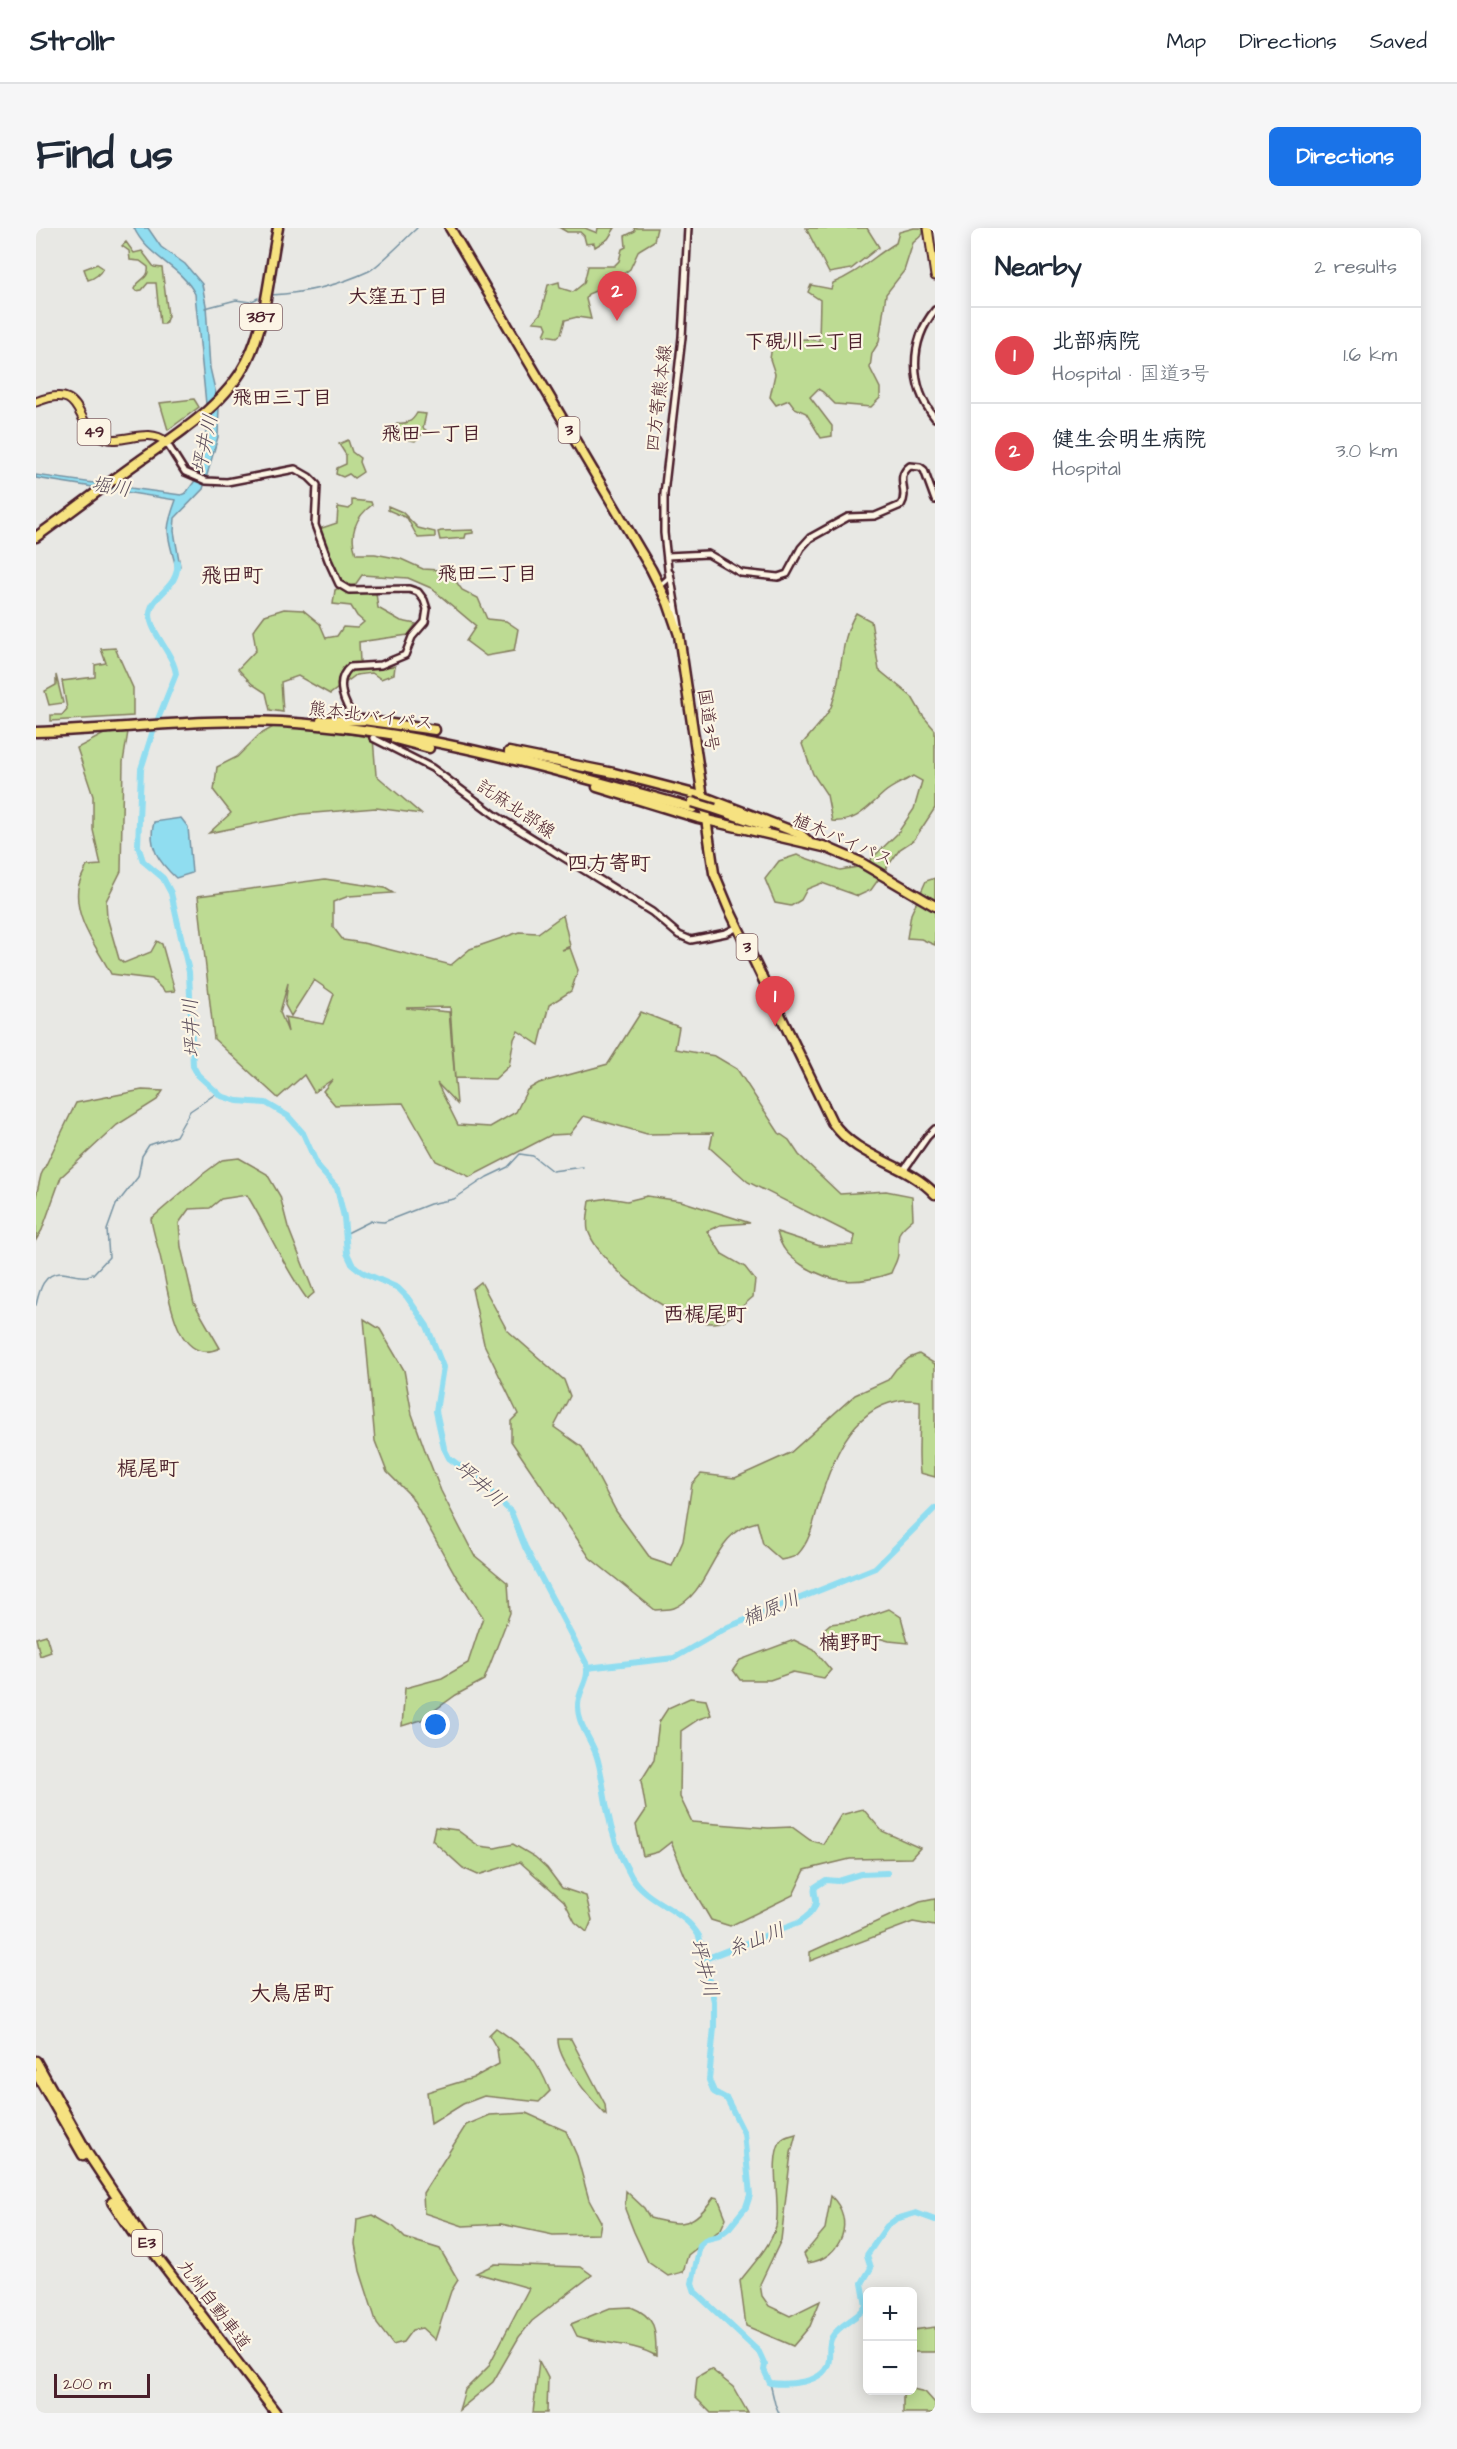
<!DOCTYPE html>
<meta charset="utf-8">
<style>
body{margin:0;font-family:"Architects Daughter","Klee One",sans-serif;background:#f6f6f7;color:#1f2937}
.controls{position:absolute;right:18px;bottom:18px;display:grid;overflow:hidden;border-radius:9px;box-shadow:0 3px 15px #0003}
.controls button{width:54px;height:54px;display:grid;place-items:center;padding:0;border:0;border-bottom:2px solid #e0e1e3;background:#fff;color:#1f2937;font:30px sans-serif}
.scale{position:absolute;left:18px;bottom:15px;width:96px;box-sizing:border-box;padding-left:6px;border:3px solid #4a1f2b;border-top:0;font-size:16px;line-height:21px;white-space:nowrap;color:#4a1f2b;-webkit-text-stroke:4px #fcf5e5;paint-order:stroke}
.you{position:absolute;left:400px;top:1497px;width:21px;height:21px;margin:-15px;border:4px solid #fff;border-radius:50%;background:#1a73e8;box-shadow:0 0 0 9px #1a73e833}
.badge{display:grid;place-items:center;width:39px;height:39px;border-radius:50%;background:#1a73e8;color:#fff;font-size:20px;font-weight:700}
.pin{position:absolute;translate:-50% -50px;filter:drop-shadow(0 2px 3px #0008)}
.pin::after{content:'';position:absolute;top:32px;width:21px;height:18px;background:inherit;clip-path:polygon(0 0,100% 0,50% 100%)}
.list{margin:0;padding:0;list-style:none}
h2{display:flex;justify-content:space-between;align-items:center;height:78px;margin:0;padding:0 24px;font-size:26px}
h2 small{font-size:20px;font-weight:400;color:#747a83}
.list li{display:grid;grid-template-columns:39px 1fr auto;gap:18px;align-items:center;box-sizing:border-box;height:96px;padding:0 24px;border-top:2px solid #e0e1e3}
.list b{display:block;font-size:22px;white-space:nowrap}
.list p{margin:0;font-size:20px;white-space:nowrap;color:#747a83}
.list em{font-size:20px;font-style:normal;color:#747a83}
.map{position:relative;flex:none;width:899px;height:2185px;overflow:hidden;border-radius:9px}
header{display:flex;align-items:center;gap:36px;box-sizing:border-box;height:84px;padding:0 30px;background:#fff;border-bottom:2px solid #e0e1e3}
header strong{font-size:28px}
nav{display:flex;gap:33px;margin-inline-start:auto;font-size:21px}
.intro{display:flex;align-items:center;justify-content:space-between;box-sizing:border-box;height:144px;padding:0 36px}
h1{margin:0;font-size:42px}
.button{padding:15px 27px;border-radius:9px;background:#1a73e8;color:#fff;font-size:21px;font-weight:700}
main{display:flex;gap:36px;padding:0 36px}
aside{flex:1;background:#fff;border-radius:9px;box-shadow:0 3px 15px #0003}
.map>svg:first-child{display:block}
</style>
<header>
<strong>Strollr</strong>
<nav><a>Map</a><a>Directions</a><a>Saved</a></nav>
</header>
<div class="intro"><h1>Find us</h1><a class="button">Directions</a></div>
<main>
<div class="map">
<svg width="899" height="2185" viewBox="0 0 899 2185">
<rect width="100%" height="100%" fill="#e8e8e4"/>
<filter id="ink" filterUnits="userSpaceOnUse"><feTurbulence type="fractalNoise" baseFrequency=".0167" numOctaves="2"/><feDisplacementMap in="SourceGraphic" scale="12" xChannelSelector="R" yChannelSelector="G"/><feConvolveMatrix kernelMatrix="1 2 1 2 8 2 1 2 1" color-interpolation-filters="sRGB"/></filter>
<g filter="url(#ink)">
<g fill="#bddb93" stroke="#847d5f" stroke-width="1.5" fill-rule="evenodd">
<polygon points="524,0 549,0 561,5 562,0 579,0 572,11 559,19 558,15 550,16 548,8 544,4 531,4"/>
<polygon points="598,0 621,0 618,13 603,22 594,41 569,59 552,66 550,71 555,91 541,89 529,92 525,106 521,109 508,107 511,100 509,95 497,94 505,85 512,57 523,54 524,60 537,64 548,55 552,38 578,38 583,33 586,21 590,19 589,8 599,3"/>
<polygon points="770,0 831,0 843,19 815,41 793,45"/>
<path d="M 878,0 L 887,0 L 887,6 L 877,15 L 868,43 L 850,66 L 843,114 L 836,125 L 834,140 L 844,160 L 844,170 L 835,179 L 799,176 L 787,164 L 782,161 L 774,169 L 796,198 L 796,208 L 785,210 L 770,185 L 759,180 L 753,172 L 740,177 L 734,169 L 739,146 L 734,131 L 736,118 L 746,115 L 747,112 L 772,111 L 783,113 L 784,72 L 772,64 L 775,57 L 795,61 L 797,55 C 821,46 838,28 860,15 L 863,4 Z"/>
<path d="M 90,14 L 98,25 L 106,23 L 118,39 L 126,40 L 132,88 L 129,96 L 124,96 L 120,55 L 112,55 L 106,62 L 100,63 L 98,61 C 102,51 114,51 112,39 L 104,33 L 94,32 L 93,23 L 86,18 Z"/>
<path d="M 61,36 L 67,40 C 64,46 59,50 52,52 L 48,41 Z"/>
<polygon points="158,171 163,179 132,202 124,175"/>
<path d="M 381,185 L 390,186 L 387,200 L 390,202 L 379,213 L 365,210 L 356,203 L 361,195 C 371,196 376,194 381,185 Z"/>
<polygon points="312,212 316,224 324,230 323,234 327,244 318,250 313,246 307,249 300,246 301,240 310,236 310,227 303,216"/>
<path d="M 316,272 L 335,274 L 336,277 C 319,289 313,307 320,326 L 339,326 L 365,331 L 387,341 L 403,342 L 417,349 L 426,362 L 442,370 L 451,391 L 470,393 L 482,401 L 478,423 L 450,428 L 430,413 L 440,398 L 395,360 L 372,350 L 326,347 L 319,357 L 312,357 L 305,353 L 283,301 L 301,295 L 302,279 L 313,281 L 316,278 Z"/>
<polygon points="352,278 366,284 382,300 399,304 399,309 382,310 371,290 352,282"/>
<polygon points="437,302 437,305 430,306 429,310 404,312 402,304 405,303"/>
<polygon points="304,359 314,364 340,365 342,380 365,393 380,396 372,407 323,414 324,434 328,441 359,438 358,446 345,451 336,445 320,447 294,466 262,448 245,454 247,484 234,482 230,465 216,456 202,441 220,422 217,403 229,387 248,381 267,382 284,396 290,410 301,408 307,399 321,400 328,394 321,388 315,378 297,376 299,362"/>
<path d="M 820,385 L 835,393 L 843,442 L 876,469 L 887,488 L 899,502 L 899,580 L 878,612 L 864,621 L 835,662 L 822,668 L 786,655 L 771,661 L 765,672 L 755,678 L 739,675 L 729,651 L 743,633 L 761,627 L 804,642 L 828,638 L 861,606 L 878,581 L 886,553 L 877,548 C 867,554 856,558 848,565 C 831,580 820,595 796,593 L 791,567 L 777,546 L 766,516 C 775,505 789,492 795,479 C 807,449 803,412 820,385 Z"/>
<polygon points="79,420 97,460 97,488 15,493 15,487 26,487 31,481 26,453 59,449 59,437 70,435 65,421"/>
<polygon points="20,447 27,475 13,477 9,463 20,457"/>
<polygon points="246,494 337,510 340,547 385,586 340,580 266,586 173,605 195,585 178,563 181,539 201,529 223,507"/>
<path d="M 92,504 L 87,534 L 85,643 L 70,673 L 71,689 L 83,731 L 88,735 L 115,724 L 121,713 L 126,716 L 139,763 L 129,764 L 116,751 L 75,746 C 61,719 38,692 42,660 C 43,653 48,644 51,638 L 65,637 L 57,602 L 57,568 L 41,520 L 68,506 Z"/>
<polygon points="899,650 899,717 885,711 871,710 875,686 890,653"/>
<path d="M 289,651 L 349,660 L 357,665 L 313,668 L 297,674 L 297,699 L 307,712 L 327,715 L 415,737 L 434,721 L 483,704 L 502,705 L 527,687 L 534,718 L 526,722 L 534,720 L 542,742 L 535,763 L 513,777 L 503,817 L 482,803 L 478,811 L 473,838 L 459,851 L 419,850 L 414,779 L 370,780 L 413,784 L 421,876 L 401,855 L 422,897 L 454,899 L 480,884 L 491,862 L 503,855 L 572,836 L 605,784 L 643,799 L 639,821 L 679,828 L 701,841 L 743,905 L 753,912 L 763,927 L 804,966 L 850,963 L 876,968 L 877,991 C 860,1005 862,1005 862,1026 C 862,1032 857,1039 855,1045 C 821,1057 797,1056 766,1037 C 752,1028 745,1020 741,1004 L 784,1018 L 817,1017 L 819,1008 L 712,954 L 674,920 L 677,905 L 611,906 L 548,888 L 534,906 L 515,907 L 434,949 L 400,933 L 367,875 L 299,877 L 287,863 L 297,851 L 278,864 L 268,847 L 242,870 L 178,811 L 162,668 ZM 278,752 L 298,766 L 287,796 L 249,789 L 252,804 L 244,784 L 252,755 L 249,777 L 255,788 Z"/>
<polygon points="106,862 127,863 121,872 81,897 25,949 6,1002 0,1012 0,968 5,947 40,875"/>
<path d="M 203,930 L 231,946 L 244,968 L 252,999 L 278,1065 L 271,1071 C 247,1038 232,1001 211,967 L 185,971 L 174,980 L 153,981 L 143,995 L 145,1019 L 158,1075 L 184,1120 C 138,1141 132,1059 125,1032 C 122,1018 117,1005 115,991 L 167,946 L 186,932 Z"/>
<path d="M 611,968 L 645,973 L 714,995 L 684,997 L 671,1003 L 686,1026 L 709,1039 L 719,1052 L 717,1069 C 708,1076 695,1091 684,1094 C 647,1104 565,1038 553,1005 C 549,997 553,982 554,973 L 573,970 L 591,973 Z"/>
<path d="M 445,1054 L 471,1102 L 528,1152 L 534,1168 L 518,1199 L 546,1219 L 580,1283 L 615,1331 L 636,1338 L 647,1313 L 656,1256 L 665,1246 L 699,1250 L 754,1225 L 819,1167 L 852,1152 L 860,1141 L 873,1130 L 883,1126 L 899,1136 L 899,1249 L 884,1245 C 881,1220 885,1197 884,1173 C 877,1172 868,1171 861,1173 C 814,1182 795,1235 783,1275 C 778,1292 775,1312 762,1326 C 758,1330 750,1331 745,1332 L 727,1316 L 721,1294 C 674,1304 677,1364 638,1380 C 633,1382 625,1381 619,1382 L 554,1330 L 475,1213 L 475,1193 L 482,1186 L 448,1116 L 436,1061 Z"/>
<polygon points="328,1091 344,1101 368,1142 376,1186 390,1225 405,1263 438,1327 472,1355 474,1385 448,1452 420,1467 385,1492 366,1498 369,1460 406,1450 432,1435 447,1389 420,1348 375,1268 351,1244 339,1213"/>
<polygon points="853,1381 865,1389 872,1415 853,1413 831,1407 793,1415 786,1403 794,1396 819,1393"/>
<polygon points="10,1407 15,1424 4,1428 0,1410"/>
<polygon points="758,1412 778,1422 795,1442 788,1450 757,1444 734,1452 704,1452 697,1442 704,1432"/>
<polygon points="654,1470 670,1472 675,1487 663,1491 645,1503 644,1569 656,1594 732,1600 756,1599 774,1612 787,1616 805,1587 827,1581 846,1603 884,1620 875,1630 814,1631 769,1642 757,1667 694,1698 675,1692 649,1648 635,1614 622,1624 607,1628 600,1597 610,1582 605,1553 618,1532 623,1494 632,1480"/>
<polygon points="399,1599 421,1602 443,1618 459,1620 477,1616 499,1629 511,1640 526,1660 550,1668 556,1692 551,1704 539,1694 528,1673 484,1634 442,1647 427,1640 396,1612"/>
<polygon points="899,1671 899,1698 877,1694 774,1733 774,1724 884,1674"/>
<path d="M 460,1800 C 491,1822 499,1826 514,1863 L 503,1874 L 448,1868 L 427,1876 L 395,1896 L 391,1864 L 437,1850 L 463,1836 L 461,1821 L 453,1807 Z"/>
<path d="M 522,1811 L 535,1811 L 569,1876 L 570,1887 C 555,1871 521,1832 522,1811 Z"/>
<polygon points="490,1885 530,1903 541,1928 553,1972 565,1994 563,2006 517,2007 465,1996 427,1998 388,1985 387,1965 430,1897 454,1887"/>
<path d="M 760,1906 L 755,1925 L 745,2012 L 724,2056 L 726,2068 L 733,2078 L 754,2088 L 784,2073 L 774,2098 L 757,2118 L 710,2098 L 704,2053 C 716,2037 735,2018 740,1998 C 745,1975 733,1935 744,1914 C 747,1908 754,1908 760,1906 Z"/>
<path d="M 590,1963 L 608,1980 L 614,1990 C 648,1999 657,1998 678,1969 L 682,1970 L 690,1990 L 685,2001 L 652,2027 L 647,2044 L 632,2048 L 612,2034 L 598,2004 L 589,1981 Z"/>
<path d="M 795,1968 C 820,1992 806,2030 772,2035 L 768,2026 L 789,2001 Z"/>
<polygon points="337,1987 358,1999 369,2010 404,2021 422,2052 415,2063 399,2112 386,2100 376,2102 367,2114 357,2117 341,2096 324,2043 319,2016 321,1991"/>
<polygon points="459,2036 545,2039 556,2047 496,2093 483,2109 457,2154 423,2182 429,2162 452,2139 493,2060 440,2045"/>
<path d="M 595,2079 C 621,2089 620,2103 620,2128 C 596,2114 567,2117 541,2108 L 535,2096 L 574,2080 Z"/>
<polygon points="899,2099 899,2124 877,2124 877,2102"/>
<polygon points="503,2133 512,2150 511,2185 497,2185"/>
<polygon points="675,2141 697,2159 712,2185 675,2185 659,2169 661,2149"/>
<polygon points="877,2161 889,2164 899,2175 899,2185 867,2185 867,2166 870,2163"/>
</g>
<g fill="#90ddf0" stroke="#7491a1" stroke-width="1.5">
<path d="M 98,0 L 112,0 L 125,19 L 149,36 L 166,56 L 170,77 L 174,140 L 183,179 L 182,209 L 167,261 L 139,290 L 138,303 L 144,338 L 140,340 C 132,305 127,307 140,272 L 0,250 L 0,247 L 145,267 L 150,265 L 158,254 L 172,196 L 159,66 C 145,38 111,29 98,0 Z"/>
<path d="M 145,590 L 152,599 L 156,645 L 140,650 C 123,634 111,618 118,594 Z"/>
</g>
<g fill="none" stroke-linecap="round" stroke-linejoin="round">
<g stroke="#7491a1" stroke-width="1.5">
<path d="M 235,67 C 270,65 301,58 333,43 C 342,39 371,9 381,0"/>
<polyline points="169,80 200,72 214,74 222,70"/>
<polyline points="309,1006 335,993 348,994 394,976 418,971 451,949 472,939 484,926 497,928 516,943 547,939"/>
<path d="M 0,1077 C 3,1064 7,1044 26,1045 C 35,1046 42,1049 51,1048 L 57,1046 L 73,1029 L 71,1002 L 80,977 L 102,949 L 106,928 L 113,917 L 140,908 L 154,883 L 181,865"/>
<polyline points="734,2155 739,2176 743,2185"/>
</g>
<g stroke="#90ddf0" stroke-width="6">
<path d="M 141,334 C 144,360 115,366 114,386 C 114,405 138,426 140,446 L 116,506 L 105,541 L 102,618 L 107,633 L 127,650 L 135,665 L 153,744 L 157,838 L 162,847 L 185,868 L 201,873 L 230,875 L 252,888 L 267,905 L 282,939 L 301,960 L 308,989 L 311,1025 L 316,1036 L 326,1044 L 362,1060 L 371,1069 L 391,1098 L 407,1139 L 400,1183 L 408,1220 L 413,1230 L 443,1252 L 475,1284 L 489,1319 L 550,1435 C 555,1453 541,1463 542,1479 C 542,1496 554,1510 560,1526 C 566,1543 567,1562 571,1580 C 575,1603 583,1627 595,1648 C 611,1676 647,1680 663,1708 L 678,1773 L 678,1799 L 673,1852 L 678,1864 L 691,1871 L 708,1905 L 714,1967 L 710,1979 L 693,2000 L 683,2008 L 671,2011 L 664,2017 L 656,2055 L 659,2064 L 723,2124 L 729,2137 L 728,2142 L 734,2155 C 750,2157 786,2156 792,2136 C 795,2127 791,2118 796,2109 C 804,2095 822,2091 830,2078 L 826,2055 L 835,2040 L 831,2027 L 851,1998 L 860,1991 L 880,1985 L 899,1992"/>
<polyline points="551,1440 638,1430 692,1399 839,1340 899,1280"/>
<path d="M 669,1731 L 762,1695 C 769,1690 778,1684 780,1675 C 781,1669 777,1665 779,1659 L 790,1652 L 802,1653 L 825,1646 L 851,1645"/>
</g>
<defs>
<g id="secondary">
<path d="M 899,82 C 873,114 873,158 899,190"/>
<path d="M 130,214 L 149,244 L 170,253 L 191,254 L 259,241 L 273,249 L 281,257 L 279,297 L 292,332 L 303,356 L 313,362 L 373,361 L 382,364 L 388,372 L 391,381 L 389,394 L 376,409 L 369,427 L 345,437 L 314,439 C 297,453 309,477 319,491"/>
<path d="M 631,328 L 672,326 L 705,345 L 742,349 L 751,346 L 765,320 L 774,310 L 812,289 L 839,288 L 865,277 C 874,263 858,250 874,238 L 884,239 L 888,242 L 899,272"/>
<polyline points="634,345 643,398"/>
<polyline points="624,358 633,350 628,305 628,266 646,109 652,0"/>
<polyline points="337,510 396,540 459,587 616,684 643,707 655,712 690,705 702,699"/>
<polyline points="867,943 891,909 899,901"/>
</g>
<g id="primary">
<polyline points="892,0 899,48"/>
<path d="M 0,174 C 51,153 36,197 65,209 C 86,218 111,198 130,214"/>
</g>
<g id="highway">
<path d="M 414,0 L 615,341 L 632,375 L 643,407 L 678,645 L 693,681 L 796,894 C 823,932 869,934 899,966"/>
<path d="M 0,309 C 32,286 63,262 95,239 C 136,209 188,180 211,133 C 231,93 233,43 242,0"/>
<polyline points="285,493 327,492 399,502"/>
<path d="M 0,504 C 81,502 163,490 245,494 C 389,502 518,542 657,580"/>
<polyline points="359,511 393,520"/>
<polyline points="473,524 578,545 666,568 764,606 772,613"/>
<polyline points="561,559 662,590 792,620"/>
<polyline points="679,581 730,598"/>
<polyline points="787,618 824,634 899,678"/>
<polyline points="0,1833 52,1926 113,2018 240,2185"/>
<polyline points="1,1847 47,1927"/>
<polyline points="76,1974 97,2005"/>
</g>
</defs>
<use href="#secondary" stroke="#4a1f2b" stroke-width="10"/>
<use href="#primary" stroke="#4a1f2b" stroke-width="11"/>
<use href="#highway" stroke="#4a1f2b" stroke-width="13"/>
<use href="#secondary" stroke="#fcf5e5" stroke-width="5"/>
<use href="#primary" stroke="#f6e281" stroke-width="7"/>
<use href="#highway" stroke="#f6e281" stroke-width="8"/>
<defs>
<polyline id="highway-bridge" points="656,574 679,581"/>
</defs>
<use href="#highway-bridge" stroke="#4a1f2b" stroke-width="13" stroke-linecap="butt"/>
<use href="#highway-bridge" stroke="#f6e281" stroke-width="8"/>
</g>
</g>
<g text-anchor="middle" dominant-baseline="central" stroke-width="4.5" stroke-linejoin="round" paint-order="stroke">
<g fill="#fcf5e5" stroke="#7f5f63" stroke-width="1.5">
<rect x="204" y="76" width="42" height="26" rx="4.5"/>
<rect x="522.5" y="189" width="21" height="26" rx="4.5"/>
<rect x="41.5" y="191" width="33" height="26" rx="4.5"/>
<rect x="700.5" y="706" width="21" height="26" rx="4.5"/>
<rect x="96" y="2002" width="30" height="26" rx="4.5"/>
</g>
<g font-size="16" font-weight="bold" fill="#4a1f2b">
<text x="225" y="89">387</text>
<text x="533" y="202">3</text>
<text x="58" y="204">49</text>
<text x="711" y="719">3</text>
<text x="111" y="2015">E3</text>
</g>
<g font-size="18" fill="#4a1f2b" stroke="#fcf5e5">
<text transform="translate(623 170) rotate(-83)">四方寄熊本線</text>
<text transform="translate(335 488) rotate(7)">熊本北バイパス</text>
<text transform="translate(672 492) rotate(82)">国道3号</text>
<text transform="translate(480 581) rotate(34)">託麻北部線</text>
<text transform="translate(807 612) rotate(23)">植木バイパス</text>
<text transform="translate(178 2077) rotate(53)">九州自動車道</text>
</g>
<g font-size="20" font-weight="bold" fill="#4a1f2b" stroke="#fcf5e5">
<text x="362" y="69">大窪五丁目</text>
<text x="769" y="114">下硯川二丁目</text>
<text x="246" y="170">飛田三丁目</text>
<text x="395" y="206">飛田一丁目</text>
<text x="451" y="346">飛田二丁目</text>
</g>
<g font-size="20" font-style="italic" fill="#5c4e5c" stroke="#fcf5e5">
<text transform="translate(169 216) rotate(-78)">坪井川</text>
<text transform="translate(75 259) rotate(9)">堀川</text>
<text transform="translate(156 800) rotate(-93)">坪井川</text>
<text transform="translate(444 1256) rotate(41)">坪井川</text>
<text transform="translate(735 1381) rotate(-22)">楠原川</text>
<text transform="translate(720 1712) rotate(-21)">糸山川</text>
<text transform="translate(668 1740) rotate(75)">坪井川</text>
</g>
<g font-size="21" font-weight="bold" fill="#4a1f2b" stroke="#fcf5e5">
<text x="196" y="347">飛田町</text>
<text x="573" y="635">四方寄町</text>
<text x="669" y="1086">西梶尾町</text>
<text x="112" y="1240">梶尾町</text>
<text x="814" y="1414">楠野町</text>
<text x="256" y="1765">大鳥居町</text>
</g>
</g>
</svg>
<div class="controls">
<button>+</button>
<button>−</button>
</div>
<div class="scale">200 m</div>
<div class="you"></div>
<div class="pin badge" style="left:739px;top:798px;background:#e0444e">1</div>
<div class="pin badge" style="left:581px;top:93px;background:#e0444e">2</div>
</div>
<aside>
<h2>Nearby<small>2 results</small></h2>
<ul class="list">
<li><span class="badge" style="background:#e0444e">1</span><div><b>北部病院</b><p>Hospital · 国道3号</p></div><em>1.6 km</em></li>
<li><span class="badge" style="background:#e0444e">2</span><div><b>健生会明生病院</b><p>Hospital</p></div><em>3.0 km</em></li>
</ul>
</aside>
</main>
